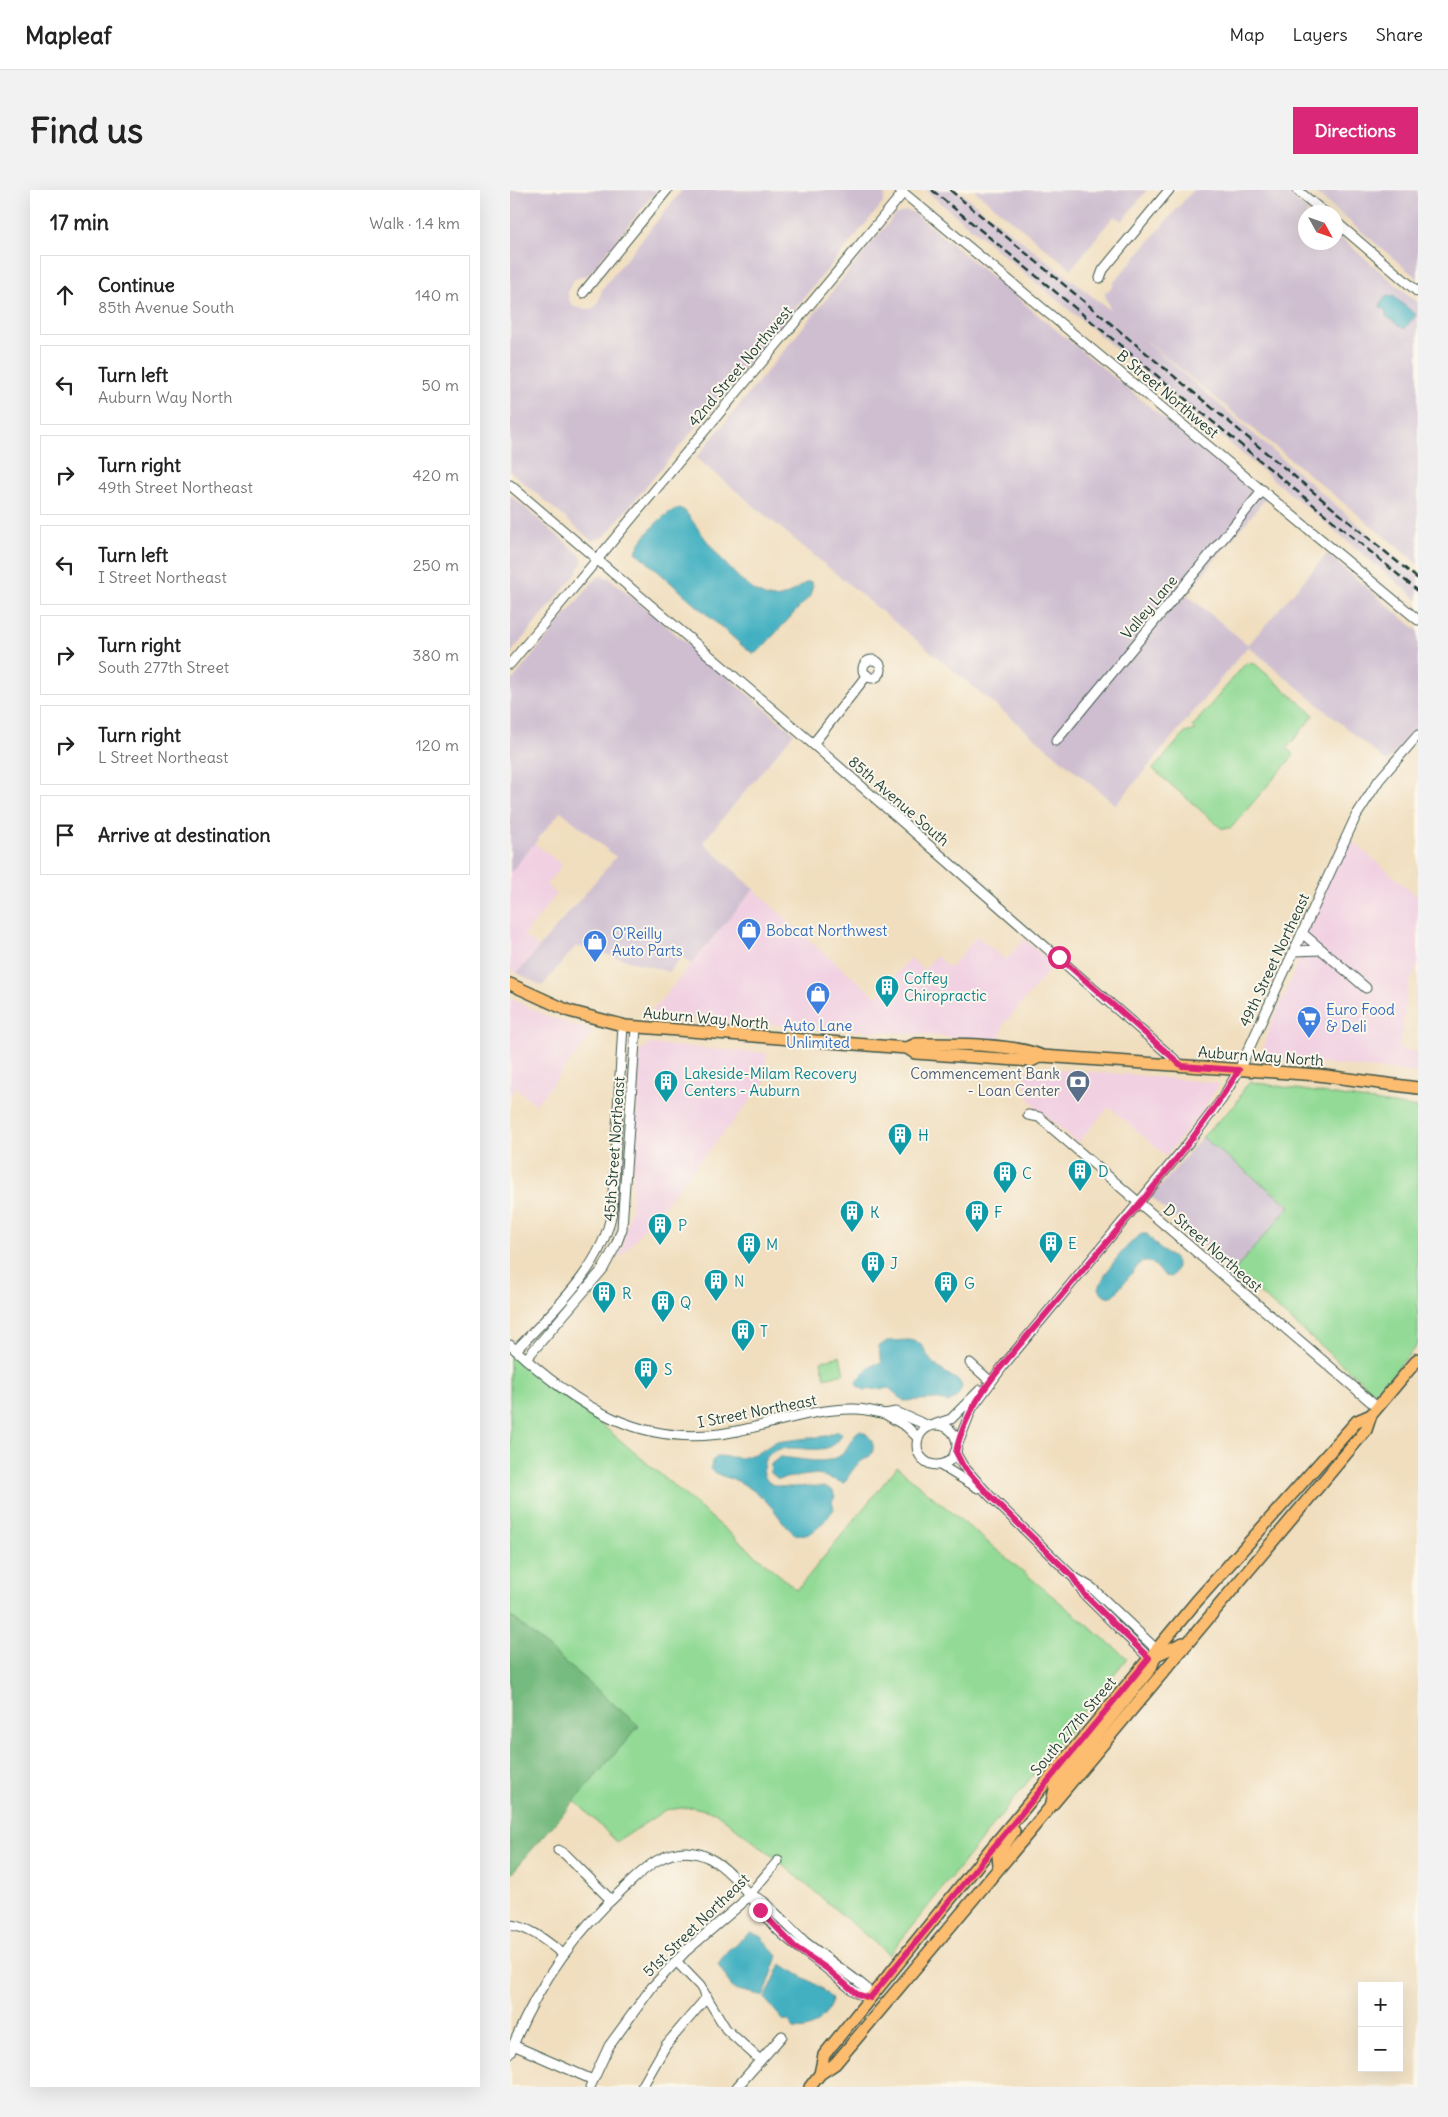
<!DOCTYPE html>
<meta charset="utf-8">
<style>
body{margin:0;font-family:Delius,sans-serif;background:#f2f2f2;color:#222}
.controls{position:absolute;right:15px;bottom:15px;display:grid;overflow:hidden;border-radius:0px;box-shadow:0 5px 20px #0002}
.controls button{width:45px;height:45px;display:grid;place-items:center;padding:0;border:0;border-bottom:1px solid #e0e0e0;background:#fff;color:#222;font:25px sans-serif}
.compass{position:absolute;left:788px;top:15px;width:45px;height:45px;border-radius:50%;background:#fff;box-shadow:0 5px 20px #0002;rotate:130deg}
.stop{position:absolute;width:15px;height:15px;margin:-11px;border:4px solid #db2777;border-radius:50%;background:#fff}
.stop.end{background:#db2777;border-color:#fff;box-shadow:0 1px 5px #0008}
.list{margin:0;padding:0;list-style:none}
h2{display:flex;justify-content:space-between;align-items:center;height:65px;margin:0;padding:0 20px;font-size:21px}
h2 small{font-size:16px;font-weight:400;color:#767676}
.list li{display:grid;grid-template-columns:32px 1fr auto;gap:15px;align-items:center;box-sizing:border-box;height:80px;margin:0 10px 10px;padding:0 10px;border:1px solid #e0e0e0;border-radius:0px}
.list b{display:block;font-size:19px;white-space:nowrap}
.list p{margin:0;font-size:16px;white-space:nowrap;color:#767676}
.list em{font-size:16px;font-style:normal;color:#767676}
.icon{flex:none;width:28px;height:28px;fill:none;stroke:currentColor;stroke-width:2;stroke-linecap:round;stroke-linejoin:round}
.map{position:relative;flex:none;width:908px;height:1897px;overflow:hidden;border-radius:0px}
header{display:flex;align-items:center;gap:30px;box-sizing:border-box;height:70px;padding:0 25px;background:#fff;border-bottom:1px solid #e0e0e0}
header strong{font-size:24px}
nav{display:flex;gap:28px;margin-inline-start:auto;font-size:18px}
.intro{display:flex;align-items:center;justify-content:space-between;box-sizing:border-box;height:120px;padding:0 30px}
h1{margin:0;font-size:35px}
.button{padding:12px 22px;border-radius:0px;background:#db2777;color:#fff;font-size:18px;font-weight:700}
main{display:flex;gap:30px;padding:0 30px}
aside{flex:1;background:#fff;border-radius:0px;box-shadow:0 5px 20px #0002}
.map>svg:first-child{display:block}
</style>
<header>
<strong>Mapleaf</strong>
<nav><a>Map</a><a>Layers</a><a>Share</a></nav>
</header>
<div class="intro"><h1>Find us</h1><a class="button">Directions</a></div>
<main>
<aside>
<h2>17 min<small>Walk · 1.4 km</small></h2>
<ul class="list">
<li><svg class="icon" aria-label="ahead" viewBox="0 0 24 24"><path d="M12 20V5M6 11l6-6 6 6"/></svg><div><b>Continue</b><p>85th Avenue South</p></div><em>140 m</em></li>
<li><svg class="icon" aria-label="left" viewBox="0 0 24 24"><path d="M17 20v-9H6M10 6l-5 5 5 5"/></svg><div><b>Turn left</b><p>Auburn Way North</p></div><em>50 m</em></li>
<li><svg class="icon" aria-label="right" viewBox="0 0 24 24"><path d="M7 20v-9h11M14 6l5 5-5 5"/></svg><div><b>Turn right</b><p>49th Street Northeast</p></div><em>420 m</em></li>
<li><svg class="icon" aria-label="left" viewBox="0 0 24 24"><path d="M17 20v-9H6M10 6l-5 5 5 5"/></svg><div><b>Turn left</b><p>I Street Northeast</p></div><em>250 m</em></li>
<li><svg class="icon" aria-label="right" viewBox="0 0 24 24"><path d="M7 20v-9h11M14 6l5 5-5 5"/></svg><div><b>Turn right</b><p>South 277th Street</p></div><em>380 m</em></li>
<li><svg class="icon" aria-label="right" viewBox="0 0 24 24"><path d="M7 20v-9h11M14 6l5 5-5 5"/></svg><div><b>Turn right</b><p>L Street Northeast</p></div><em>120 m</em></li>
<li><svg class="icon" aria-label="arrive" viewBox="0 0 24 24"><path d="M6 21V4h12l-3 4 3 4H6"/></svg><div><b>Arrive at destination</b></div></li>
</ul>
</aside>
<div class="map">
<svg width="908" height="1897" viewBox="0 0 908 1897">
<rect width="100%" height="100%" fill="#fbf7ec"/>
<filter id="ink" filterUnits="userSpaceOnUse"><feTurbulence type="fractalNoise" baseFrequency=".02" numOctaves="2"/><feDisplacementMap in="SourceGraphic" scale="10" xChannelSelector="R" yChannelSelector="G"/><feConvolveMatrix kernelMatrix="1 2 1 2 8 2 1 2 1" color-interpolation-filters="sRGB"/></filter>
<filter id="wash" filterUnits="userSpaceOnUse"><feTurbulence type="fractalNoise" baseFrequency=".0096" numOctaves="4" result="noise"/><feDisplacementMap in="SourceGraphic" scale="20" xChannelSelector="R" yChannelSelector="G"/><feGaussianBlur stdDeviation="1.12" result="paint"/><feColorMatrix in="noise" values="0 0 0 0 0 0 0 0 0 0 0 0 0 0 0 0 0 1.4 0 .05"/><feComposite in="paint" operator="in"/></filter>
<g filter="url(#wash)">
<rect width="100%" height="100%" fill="#f0debe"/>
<g fill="#f1d0e2">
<polygon points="833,643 908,707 908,775 898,797 890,859 908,863 908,883 760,868 755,863 753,857 762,832 788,773 779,763"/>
<polygon points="24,653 52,675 36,695 47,704 14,746 29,757 7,783 0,779 0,683"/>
<polygon points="244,699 296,748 367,807 400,768 414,780 426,766 440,778 467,746 496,770 514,749 544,775 494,834 489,850 138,826"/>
<polygon points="0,808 39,827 82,841 77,851 26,914 6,898 0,905"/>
<polygon points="139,854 257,863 255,893 109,1069 121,1018 130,861"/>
<polygon points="522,878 626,885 707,893 709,895 693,920 656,966 599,917 568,953 527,919 520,909 515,896 516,881"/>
</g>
<g fill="#cebed0">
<polygon points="0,0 147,0 78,85 65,89 61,94 58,103 59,110 64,117 75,119 83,118 88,114 92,99 172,0 374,0 375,4 373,13 94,347 82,351 0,281"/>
<polygon points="415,0 447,0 601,121 594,103 602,98 604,92 683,0 773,0 800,22 796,22 796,52 826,52 826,44 908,113 908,374 624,141 908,386 908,410"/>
<polygon points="464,0 637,0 612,31 604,26 561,79"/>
<polygon points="802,0 908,0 908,89"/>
<polygon points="396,21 403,22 719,282 757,307 676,404 738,455 817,364 908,441 908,535 877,572 738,456 606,615 186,268 385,25"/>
<polygon points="0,305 69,364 73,371 66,384 0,464"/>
<polygon points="91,386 99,388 284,543 193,652 244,699 181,774 172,767 159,782 66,756 32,796 7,783 106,667 51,621 0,683 0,493 86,388"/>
<polygon points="692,947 780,1016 724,1081 641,1007"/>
</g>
<g fill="#92da95" stroke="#588c64">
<polygon points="736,473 745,474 804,525 777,558 784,565 721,638 711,638 643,579 675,543 685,540 682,537"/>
<polygon points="741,892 908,918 908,1154 866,1204 724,1081 780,1016 692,947 726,914 735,897"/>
<polygon points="0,1157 287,1400 387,1277 617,1468 379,1765 265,1668 205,1622 182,1617 155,1620 107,1652 64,1610 129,1536 0,1425"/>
<polygon points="330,1166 334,1183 315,1188 311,1171"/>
</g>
<polygon fill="#75ba7e" stroke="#4a7c59" points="0,1425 129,1536 0,1685"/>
<g fill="#43b0c1" stroke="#31767a">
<polygon points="878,106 883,106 906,125 894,139 876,126 876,121 870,117 872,110"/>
<path d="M 169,318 L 175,321 C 192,343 239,416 270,407 C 279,405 288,397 297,392 L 301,392 L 303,395 L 300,406 L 248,462 L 243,463 L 236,459 L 126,362 C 130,348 154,322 169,318 Z"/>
<path d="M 632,1044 L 637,1044 C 641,1048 644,1053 648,1057 C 657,1066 677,1069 661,1087 L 655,1086 C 648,1080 644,1070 632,1071 L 604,1105 C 597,1109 591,1104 589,1098 C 593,1083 619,1051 632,1044 Z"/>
<path d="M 399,1150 C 417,1152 413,1164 424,1174 C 431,1181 442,1186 450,1192 L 452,1197 L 447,1207 L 438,1212 L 424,1209 L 394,1211 L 379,1198 L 355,1200 L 347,1196 L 346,1191 L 362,1175 L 372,1173 L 368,1157 L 377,1151 Z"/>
<path d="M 329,1241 L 332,1244 C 318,1278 269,1240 254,1272 C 247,1315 306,1286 323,1301 L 325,1308 L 322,1310 L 324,1319 C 282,1376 279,1327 248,1304 C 241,1299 233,1293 225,1290 C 217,1287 207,1286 201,1279 L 202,1271 L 208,1266 L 232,1268 L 250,1262 L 265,1252 L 315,1246 Z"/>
<path d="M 350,1241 C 359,1243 366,1254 362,1263 C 360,1268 353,1269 349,1273 C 343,1278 339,1286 334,1293 L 307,1284 L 268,1289 L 260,1282 L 261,1274 L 270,1267 C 288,1268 320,1277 333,1263 C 339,1256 342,1246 350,1241 Z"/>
<polygon points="241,1742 251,1747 268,1766 254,1806 223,1799 208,1774 217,1761"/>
<path d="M 271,1774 L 311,1798 L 322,1809 C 318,1826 302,1843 284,1839 L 279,1831 L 273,1830 L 255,1809 Z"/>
</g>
</g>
<g filter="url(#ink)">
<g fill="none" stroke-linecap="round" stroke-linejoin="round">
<defs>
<g id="minor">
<polyline points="390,0 908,430"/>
<polyline points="787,0 814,22"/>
<polyline points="826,32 908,102"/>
<polyline points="590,88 593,80 659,0"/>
<polyline points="73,103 157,0"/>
<polyline points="0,295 303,554 672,876"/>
<circle cx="362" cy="479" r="9"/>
<polyline points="0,474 393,3"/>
<polyline points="546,551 753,300"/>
<polyline points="303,554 357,485"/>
<polyline points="812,760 856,798"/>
<polyline points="784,761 812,760 792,743"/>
<polyline points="518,925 529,927 867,1217"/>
<path d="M 0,1155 C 67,1216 132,1261 227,1241 C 267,1233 304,1218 346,1219 C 355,1219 366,1222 375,1224"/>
<path d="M 6,1160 C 43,1121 93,1077 102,1021 L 113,835"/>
<polyline points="16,1169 93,1079 106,1055 112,1039 113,1022 126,837"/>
<polyline points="460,1173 479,1190"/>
<polyline points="426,1234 441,1229 470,1200"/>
<circle cx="427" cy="1255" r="20"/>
<polyline points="408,1248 397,1237 375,1224 386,1222 419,1236"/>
<polyline points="447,1256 462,1218 493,1176 679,952 712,909 729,880 846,626 869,590 908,545"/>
<polyline points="445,1262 453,1276 479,1305 562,1386 582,1398 646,1459"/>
<polyline points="430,1275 468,1298"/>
<polyline points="564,1388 575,1405 639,1468"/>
<polyline points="48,1660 55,1664 101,1710"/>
<polyline points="240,1704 253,1711 295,1752 350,1793 356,1798 360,1808"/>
<path d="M 0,1735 C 21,1737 37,1752 53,1764"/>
<polyline points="166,1771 190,1796 216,1839 250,1870"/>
<polyline points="3,1855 83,1890"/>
<path d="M 0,1863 C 25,1799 63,1744 113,1699 C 124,1689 135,1677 148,1670 C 202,1640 234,1702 264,1736 C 280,1753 298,1764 317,1779 C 331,1789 342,1804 360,1808"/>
<polyline points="80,1897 99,1856 142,1797 176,1761 231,1714 268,1671"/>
<polyline points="132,1897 156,1855 197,1807"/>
<polyline points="227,1897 272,1846"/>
</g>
<g id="major">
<polyline points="0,794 59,821 116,836 383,857 397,858 405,863 521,871 532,866"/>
<path d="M 397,858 L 406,854 C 439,854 503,853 532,866 L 808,885 L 908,898"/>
<polyline points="640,1468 673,1453"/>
<polyline points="542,1612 546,1595 641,1478 646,1464"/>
<polyline points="489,1677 488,1664 504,1641"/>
<polyline points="310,1884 314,1865 479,1661 686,1412 847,1231 861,1225"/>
<polyline points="300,1897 310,1884 325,1874 856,1240 861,1225 908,1169"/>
</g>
</defs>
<use href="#minor" stroke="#3e5549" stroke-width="11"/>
<use href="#major" stroke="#3e5549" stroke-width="14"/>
<use href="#minor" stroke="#fff" stroke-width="9"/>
<use href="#major" stroke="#fcbd6f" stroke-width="11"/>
<g stroke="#1f3d34" stroke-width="2.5" stroke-dasharray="8 4" stroke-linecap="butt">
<polyline points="422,0 908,401"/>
<polyline points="440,0 908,389"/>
</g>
</g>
</g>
<g fill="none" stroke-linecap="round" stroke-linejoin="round" filter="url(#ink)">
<path stroke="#db2777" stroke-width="6" d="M 250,1720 L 285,1757 L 316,1778 L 347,1804 L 360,1808 L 639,1468 L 575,1405 L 562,1386 L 479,1305 L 453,1276 L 446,1262 C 457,1208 502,1165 536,1124 C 600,1046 676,967 729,880 L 672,876 L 549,767"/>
</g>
<defs>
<symbol id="shop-pin" viewBox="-11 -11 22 30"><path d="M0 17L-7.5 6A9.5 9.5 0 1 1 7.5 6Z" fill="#3f7fe0" stroke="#fbf7ec"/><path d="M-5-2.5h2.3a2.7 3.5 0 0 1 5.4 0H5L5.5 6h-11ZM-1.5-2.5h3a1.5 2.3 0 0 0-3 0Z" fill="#fff"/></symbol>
<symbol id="building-pin" viewBox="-11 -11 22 30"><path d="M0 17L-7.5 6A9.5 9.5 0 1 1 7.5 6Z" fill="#0f9aa8" stroke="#fbf7ec"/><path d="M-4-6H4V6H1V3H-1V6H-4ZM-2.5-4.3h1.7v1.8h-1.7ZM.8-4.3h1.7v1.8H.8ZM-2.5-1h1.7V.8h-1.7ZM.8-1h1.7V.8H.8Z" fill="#fff"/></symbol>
<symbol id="supermarket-pin" viewBox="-11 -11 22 30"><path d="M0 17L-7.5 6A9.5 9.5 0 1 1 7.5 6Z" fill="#3f7fe0" stroke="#fbf7ec"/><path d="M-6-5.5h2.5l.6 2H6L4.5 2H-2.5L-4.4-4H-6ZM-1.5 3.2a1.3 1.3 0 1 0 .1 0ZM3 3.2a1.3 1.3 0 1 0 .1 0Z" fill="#fff"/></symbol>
<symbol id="bank-pin" viewBox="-11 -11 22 30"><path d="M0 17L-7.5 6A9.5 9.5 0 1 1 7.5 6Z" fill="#5c6f8a" stroke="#fbf7ec"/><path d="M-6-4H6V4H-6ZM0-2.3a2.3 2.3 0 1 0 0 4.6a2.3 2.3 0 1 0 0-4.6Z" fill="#fff"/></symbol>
</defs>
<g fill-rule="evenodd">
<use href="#shop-pin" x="225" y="726" width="28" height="38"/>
<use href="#shop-pin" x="71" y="738" width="28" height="38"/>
<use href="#building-pin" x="363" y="783" width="28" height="38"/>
<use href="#shop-pin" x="294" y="790" width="28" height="38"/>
<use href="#supermarket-pin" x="785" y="814" width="28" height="38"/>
<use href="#building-pin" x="142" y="878" width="28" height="38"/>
<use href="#bank-pin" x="554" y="878" width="28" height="38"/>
<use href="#building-pin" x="376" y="931" width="28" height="38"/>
<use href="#building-pin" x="556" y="967" width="28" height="38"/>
<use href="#building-pin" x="481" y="969" width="28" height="38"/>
<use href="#building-pin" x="328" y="1008" width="28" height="38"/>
<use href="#building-pin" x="453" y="1008" width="28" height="38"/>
<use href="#building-pin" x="136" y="1021" width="28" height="38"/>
<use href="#building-pin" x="527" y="1039" width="28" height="38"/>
<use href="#building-pin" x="225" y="1040" width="28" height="38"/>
<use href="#building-pin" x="349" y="1059" width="28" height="38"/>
<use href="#building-pin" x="192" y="1077" width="28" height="38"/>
<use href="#building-pin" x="422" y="1079" width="28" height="38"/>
<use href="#building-pin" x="80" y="1089" width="28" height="38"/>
<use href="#building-pin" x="139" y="1098" width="28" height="38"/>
<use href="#building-pin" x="219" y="1127" width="28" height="38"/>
<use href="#building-pin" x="122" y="1165" width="28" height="38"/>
</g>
<g text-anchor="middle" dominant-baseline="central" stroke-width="4" stroke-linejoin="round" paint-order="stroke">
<g font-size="15" fill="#1f3d34" stroke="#fbf7ec">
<text transform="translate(230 176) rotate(-50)">42nd Street Northwest</text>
<text transform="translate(658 204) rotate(40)">B Street Northwest</text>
<text transform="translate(639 417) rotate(-50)">Valley Lane</text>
<text transform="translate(389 611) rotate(41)">85th Avenue South</text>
<text transform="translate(764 770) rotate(-65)">49th Street Northeast</text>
<text transform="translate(196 828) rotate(5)">Auburn Way North</text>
<text transform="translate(751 866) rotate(4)">Auburn Way North</text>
<text transform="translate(104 959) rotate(-86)">45th Street Northeast</text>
<text transform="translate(703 1058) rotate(41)">D Street Northeast</text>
<text transform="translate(247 1221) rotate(-11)">I Street Northeast</text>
<text transform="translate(563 1536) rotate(-50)">South 277th Street</text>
<text transform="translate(186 1735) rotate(-44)">51st Street Northeast</text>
</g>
<g font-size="15" fill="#366cbe" stroke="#fbf7ec" text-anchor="start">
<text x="256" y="740">Bobcat Northwest</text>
<text x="102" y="743">O'Reilly<tspan x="102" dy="17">Auto Parts</tspan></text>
<text x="816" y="819">Euro Food<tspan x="816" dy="17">&amp; Deli</tspan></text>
<text x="308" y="835" text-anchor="middle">Auto Lane<tspan x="308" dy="17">Unlimited</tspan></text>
</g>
<g font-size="15" fill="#0d838f" stroke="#fbf7ec" text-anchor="start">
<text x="394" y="788">Coffey<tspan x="394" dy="17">Chiropractic</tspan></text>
<text x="174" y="883">Lakeside-Milam Recovery<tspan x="174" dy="17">Centers - Auburn</tspan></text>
<text x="408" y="945">H</text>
<text x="588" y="981">D</text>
<text x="512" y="983">C</text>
<text x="360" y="1022">K</text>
<text x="484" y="1022">F</text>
<text x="168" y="1035">P</text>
<text x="558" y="1053">E</text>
<text x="256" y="1054">M</text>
<text x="380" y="1073">J</text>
<text x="224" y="1091">N</text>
<text x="454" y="1093">G</text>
<text x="112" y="1103">R</text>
<text x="170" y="1112">Q</text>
<text x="250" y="1141">T</text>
<text x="154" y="1179">S</text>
</g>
<g font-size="15" fill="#4e5e75" stroke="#fbf7ec" text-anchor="end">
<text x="550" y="883">Commencement Bank<tspan x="550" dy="17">- Loan Center</tspan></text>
</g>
</g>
</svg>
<div class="controls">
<button>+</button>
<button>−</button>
</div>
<svg class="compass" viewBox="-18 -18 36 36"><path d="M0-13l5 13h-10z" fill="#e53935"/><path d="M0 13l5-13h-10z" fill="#767676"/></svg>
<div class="stop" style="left:549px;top:767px"></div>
<div class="stop end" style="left:250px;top:1720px"></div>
</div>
</main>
